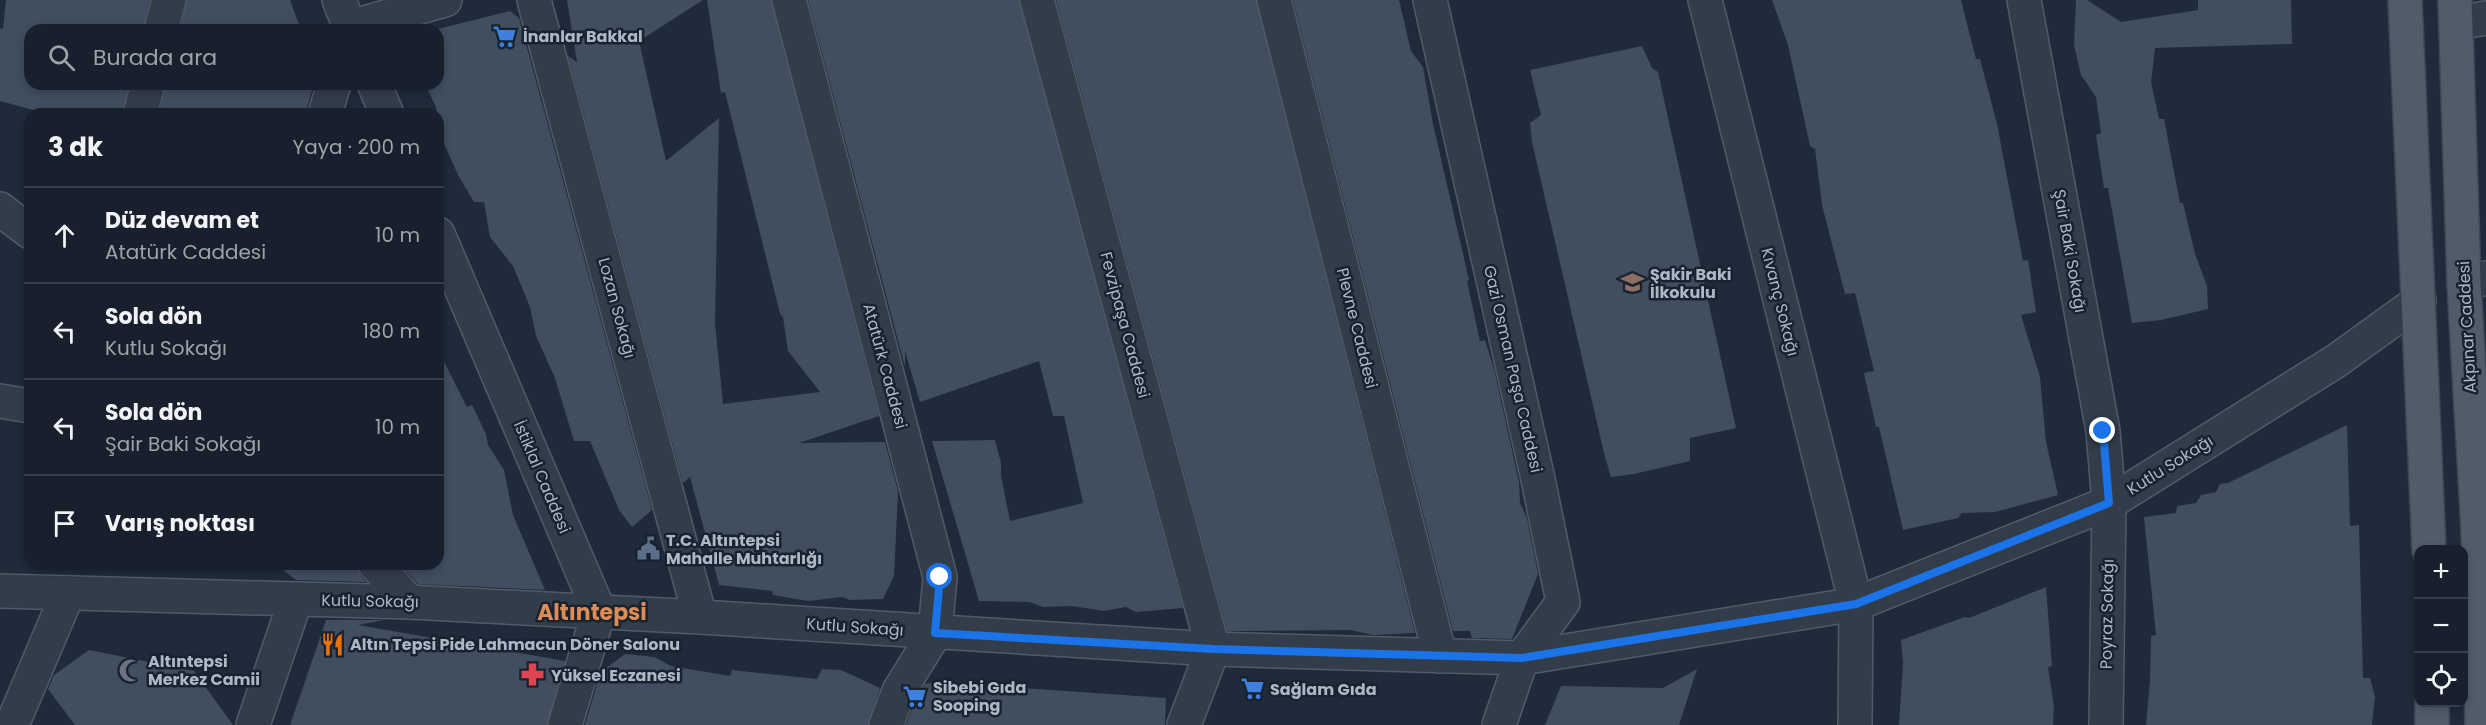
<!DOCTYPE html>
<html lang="tr">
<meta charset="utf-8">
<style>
body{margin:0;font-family:Poppins,sans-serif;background:#242d38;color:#f1f3f6}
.controls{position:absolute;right:18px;bottom:18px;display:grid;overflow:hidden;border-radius:12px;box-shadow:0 3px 9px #0003}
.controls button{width:54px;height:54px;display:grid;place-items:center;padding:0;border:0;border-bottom:2px solid #363e48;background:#17202c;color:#f1f3f6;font:30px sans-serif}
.stop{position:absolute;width:18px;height:18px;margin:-14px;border:4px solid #1a73e8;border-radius:50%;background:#fff}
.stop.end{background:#1a73e8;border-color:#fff;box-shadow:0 2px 6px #0008}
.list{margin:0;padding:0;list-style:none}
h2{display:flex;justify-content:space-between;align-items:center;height:78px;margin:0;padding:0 24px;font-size:26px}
h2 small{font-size:20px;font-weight:400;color:#9ea3a9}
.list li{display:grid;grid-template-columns:39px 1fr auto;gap:18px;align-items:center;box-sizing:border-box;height:96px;padding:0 24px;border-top:2px solid #363e48}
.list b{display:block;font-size:22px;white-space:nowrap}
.list p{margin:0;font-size:20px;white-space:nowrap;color:#9ea3a9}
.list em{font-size:20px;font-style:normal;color:#9ea3a9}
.icon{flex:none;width:33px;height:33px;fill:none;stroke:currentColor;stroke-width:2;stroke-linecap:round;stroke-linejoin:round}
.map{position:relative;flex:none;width:2486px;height:725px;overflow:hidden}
.search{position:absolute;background:#17202c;box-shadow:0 3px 9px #0003;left:24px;top:24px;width:420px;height:66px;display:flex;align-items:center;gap:15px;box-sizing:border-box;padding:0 21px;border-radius:18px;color:#9ea3a9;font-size:22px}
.panel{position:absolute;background:#17202c;box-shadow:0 3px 9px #0003;left:24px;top:108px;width:420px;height:462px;border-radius:18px}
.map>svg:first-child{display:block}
</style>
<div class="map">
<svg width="2486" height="725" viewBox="0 0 2486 725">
<rect width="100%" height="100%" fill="#1f2b3a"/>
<g fill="#404e60">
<polygon points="6,0 150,0 143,30 30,30 30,84 129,84 122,114 48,114 0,101 0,28 3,29"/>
<polygon points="187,0 290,0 301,30 180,30"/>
<polygon points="567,0 703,0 639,41 666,161 719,118 715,323 723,404 820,392 788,351 783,317 780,314 725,92 721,93 707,0 771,0 879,416 799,443 885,442 898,491 894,576 883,599 850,600 842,597 808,601 773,595 772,591 719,585 690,477 683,483 568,56 577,62"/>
<polygon points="808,0 1019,0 1183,608 1136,612 1126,607 1104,611 1072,606 1043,607 1029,602 979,601 932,441 995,440 1001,463 1001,476 1010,521 1083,503 1064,416 1053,416 1039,361 920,402 905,351 905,367"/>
<polygon points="1056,0 1256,0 1415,633 1373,635 1350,630 1227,631"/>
<polygon points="1293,0 1399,0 1411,51 1423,67 1433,124 1469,280 1467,281 1480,341 1485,340 1494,369 1519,482 1520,503 1527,518 1538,574 1512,639 1472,638 1470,631 1453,631"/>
<polygon points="1772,0 1961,0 1976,59 1980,59 1997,124 2023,261 2028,260 2036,312 2021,315 2040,377 2046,442 2058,495 1995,512 1962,513 1958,518 1903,530 1879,427 1876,427 1864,373 1874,371 1855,293 1845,294 1822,205 1815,149 1810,146 1788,45"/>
<polygon points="2076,0 2087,0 2121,22 2198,10 2198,0 2291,0 2292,44 2155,48 2151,82 2159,119 2164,119 2180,203 2183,203 2195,254 2207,286 2208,309 2161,320 2132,323 2108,188 2104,188 2096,135 2101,133 2096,97 2081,75 2074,45"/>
<polygon points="510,11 519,18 652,510 632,527 619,510 590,441 574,441 555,378 536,336 530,307 513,266 490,237 484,202 474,202 458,175 438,130 436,107 425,84 438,84 438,30 434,30"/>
<polygon points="1642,46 1652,68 1658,72 1736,428 1690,438 1690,461 1634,474 1611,477 1604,453 1532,142 1530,123 1541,115 1530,70"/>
<polygon points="166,84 314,84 305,114 159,114"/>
<polygon points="438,350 467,407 472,405 486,434 488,445 504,470 513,515 545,590 418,584 400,564 438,564"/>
<polygon points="2347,425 2350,526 2359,525 2363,678 2370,678 2375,697 2372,725 2146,725 2150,681 2151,636 2156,635 2144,517 2176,513 2177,506 2196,503 2201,495 2216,492 2220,484 2228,483"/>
<polygon points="275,564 357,564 361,576 366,582 296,580"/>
<polygon points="2046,587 2052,666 2048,667 2054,707 2053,725 1899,725 1903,663 1901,640 1965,617 1969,618"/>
<polygon points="326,620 384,620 358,625 565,661 547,725 290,725"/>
<polygon points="89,650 194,671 233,725 75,725 48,689 54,675"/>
<polygon points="625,654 654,657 671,666 730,676 732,670 817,679 822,669 841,670 880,688 868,725 585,725 602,667 606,668"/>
<polygon points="1697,669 1679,725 1545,725 1561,686 1663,688"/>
<polygon points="935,682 1166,698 1165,725 906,725 916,699 925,684"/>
</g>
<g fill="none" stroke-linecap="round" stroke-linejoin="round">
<defs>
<g id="minor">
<polyline points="339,0 351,30"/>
<polyline points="534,0 700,617"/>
<polyline points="789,0 940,577 935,633 899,691 886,725"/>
<polyline points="1037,0 1213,649 1184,725"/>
<polyline points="1274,0 1440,656"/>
<polyline points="1430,0 1538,479 1563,602 1522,658 1499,725"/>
<polyline points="1705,0 1856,604 1855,725"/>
<polyline points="2024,0 2103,431 2109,503 2106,725"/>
<polyline points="2456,23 2486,18"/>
<polyline points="161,30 169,0"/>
<polyline points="349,30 350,27 445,0"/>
<polyline points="374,84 387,114"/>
<polyline points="140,114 148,84"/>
<polyline points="325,114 334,84"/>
<polyline points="0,209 30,232"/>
<polyline points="438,234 599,611"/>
<polyline points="0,401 30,406"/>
<polyline points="375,564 409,602"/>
<polyline points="12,725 68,593"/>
</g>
<g id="tertiary">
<polyline points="2464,284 2486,278"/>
<polyline points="0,591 409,602 700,617 1213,649 1522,658 1856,604 2109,503 2336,361 2419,301"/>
<polyline points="253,725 296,599"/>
<polyline points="565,725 599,611"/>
</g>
<g id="primary">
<polyline points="2405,0 2429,550"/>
<polyline points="2455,0 2464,284 2478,529 2482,725"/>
<polyline points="2432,725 2432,702"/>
</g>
</defs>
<use href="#minor" stroke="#505b68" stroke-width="36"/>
<use href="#tertiary" stroke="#505b68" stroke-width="36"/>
<use href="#primary" stroke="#3c4654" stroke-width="36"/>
<use href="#minor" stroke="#333d4a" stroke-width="33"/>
<use href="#tertiary" stroke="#333d4a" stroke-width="33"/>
<use href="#primary" stroke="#515c6b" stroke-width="33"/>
</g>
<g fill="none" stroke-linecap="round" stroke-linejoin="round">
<polyline stroke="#1a73e8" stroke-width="8" points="940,577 935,633 1213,649 1522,658 1856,604 2109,503 2103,431"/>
</g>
<defs>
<symbol id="supermarket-bare" viewBox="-9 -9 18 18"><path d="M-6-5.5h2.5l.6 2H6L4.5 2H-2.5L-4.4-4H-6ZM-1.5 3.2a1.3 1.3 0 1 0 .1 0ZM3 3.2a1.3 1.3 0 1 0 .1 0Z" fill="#3f7fe0" stroke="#19222f" stroke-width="2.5" paint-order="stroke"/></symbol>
<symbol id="school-bare" viewBox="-9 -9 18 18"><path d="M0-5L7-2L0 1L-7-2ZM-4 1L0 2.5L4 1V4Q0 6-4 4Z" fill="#8d6e63" stroke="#19222f" stroke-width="2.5" paint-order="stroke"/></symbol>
<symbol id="civic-bare" viewBox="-9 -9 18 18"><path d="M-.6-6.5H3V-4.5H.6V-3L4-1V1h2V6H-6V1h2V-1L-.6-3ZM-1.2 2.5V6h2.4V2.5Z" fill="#5c6f8a" stroke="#19222f" stroke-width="2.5" paint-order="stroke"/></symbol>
<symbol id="restaurant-bare" viewBox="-9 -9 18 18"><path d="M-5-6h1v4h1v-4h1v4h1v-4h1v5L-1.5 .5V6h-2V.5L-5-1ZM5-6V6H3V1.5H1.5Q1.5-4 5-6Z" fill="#e8710a" stroke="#19222f" stroke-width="2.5" paint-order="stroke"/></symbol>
<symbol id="mosque-bare" viewBox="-9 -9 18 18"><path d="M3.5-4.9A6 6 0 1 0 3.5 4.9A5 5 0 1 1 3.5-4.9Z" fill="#6b7280" stroke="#19222f" stroke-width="2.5" paint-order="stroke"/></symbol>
<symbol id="pharmacy-bare" viewBox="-9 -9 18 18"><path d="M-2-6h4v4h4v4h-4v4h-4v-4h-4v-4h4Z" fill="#e0444e" stroke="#19222f" stroke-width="2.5" paint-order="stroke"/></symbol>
</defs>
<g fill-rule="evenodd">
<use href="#supermarket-bare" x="488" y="20" width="33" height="33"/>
<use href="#school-bare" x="1616" y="266" width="33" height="33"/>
<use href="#civic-bare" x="632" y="532" width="33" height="33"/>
<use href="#restaurant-bare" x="316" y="628" width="33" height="33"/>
<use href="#mosque-bare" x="114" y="654" width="33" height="33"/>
<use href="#pharmacy-bare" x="516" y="658" width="33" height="33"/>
<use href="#supermarket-bare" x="1236" y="672" width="33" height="33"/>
<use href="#supermarket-bare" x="898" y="680" width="33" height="33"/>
</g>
<g text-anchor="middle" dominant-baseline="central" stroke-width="5" stroke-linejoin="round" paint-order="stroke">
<g font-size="16" font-weight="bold" fill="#adb8c7" stroke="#19222f" text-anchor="start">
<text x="523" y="36">İnanlar Bakkal</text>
<text x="1650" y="274">Şakir Baki<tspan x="1650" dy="18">İlkokulu</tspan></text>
<text x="666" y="540">T.C. Altıntepsi<tspan x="666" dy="18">Mahalle Muhtarlığı</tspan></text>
<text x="350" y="644">Altın Tepsi Pide Lahmacun Döner Salonu</text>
<text x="148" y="661">Altıntepsi<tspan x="148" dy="18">Merkez Camii</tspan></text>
<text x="551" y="675">Yüksel Eczanesi</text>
<text x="933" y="687">Sibebi Gıda<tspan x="933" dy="18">Sooping</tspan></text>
<text x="1270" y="689">Sağlam Gıda</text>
</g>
<g font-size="16" fill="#adb8c7" stroke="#19222f">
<text transform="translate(2070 251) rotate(80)">Şair Baki Sokağı</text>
<text transform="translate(1780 302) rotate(76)">Kıvanç Sokağı</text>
<text transform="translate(617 308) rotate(75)">Lozan Sokağı</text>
<text transform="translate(1125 325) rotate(75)">Fevzipaşa Caddesi</text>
<text transform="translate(2467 327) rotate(-93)">Akpınar Caddesi</text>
<text transform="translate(1357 328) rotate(76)">Plevne Caddesi</text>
<text transform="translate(885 366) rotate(75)">Atatürk Caddesi</text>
<text transform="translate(1513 369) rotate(77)">Gazi Osman Paşa Caddesi</text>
<text transform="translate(2170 465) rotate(-32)">Kutlu Sokağı</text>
<text transform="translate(542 477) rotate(67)">İstiklal Caddesi</text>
<text transform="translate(370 601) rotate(1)">Kutlu Sokağı</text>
<text transform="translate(2107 614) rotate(-89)">Poyraz Sokağı</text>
<text transform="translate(855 627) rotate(4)">Kutlu Sokağı</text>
</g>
<g font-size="22" font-weight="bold" fill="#dc8c54" stroke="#19222f">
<text x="592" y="612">Altıntepsi</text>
</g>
</g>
</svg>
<div class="controls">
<button>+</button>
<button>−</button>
<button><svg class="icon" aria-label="locate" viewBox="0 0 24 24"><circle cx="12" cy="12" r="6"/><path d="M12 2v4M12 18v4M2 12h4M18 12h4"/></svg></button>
</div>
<div class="stop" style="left:940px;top:577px"></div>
<div class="stop end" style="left:2103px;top:431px"></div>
<div class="search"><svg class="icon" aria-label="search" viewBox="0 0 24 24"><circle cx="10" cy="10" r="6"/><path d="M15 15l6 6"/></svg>Burada ara</div>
<section class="panel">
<h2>3 dk<small>Yaya · 200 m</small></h2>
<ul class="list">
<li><svg class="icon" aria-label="ahead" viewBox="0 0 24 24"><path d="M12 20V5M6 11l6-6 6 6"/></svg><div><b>Düz devam et</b><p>Atatürk Caddesi</p></div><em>10 m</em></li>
<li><svg class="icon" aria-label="left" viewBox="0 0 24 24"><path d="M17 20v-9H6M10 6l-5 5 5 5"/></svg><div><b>Sola dön</b><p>Kutlu Sokağı</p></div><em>180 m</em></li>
<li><svg class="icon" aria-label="left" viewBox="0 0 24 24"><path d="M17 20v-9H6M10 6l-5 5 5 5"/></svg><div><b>Sola dön</b><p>Şair Baki Sokağı</p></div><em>10 m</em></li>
<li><svg class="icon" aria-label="arrive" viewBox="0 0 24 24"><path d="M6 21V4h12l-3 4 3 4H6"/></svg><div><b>Varış noktası</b></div></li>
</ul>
</section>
</div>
